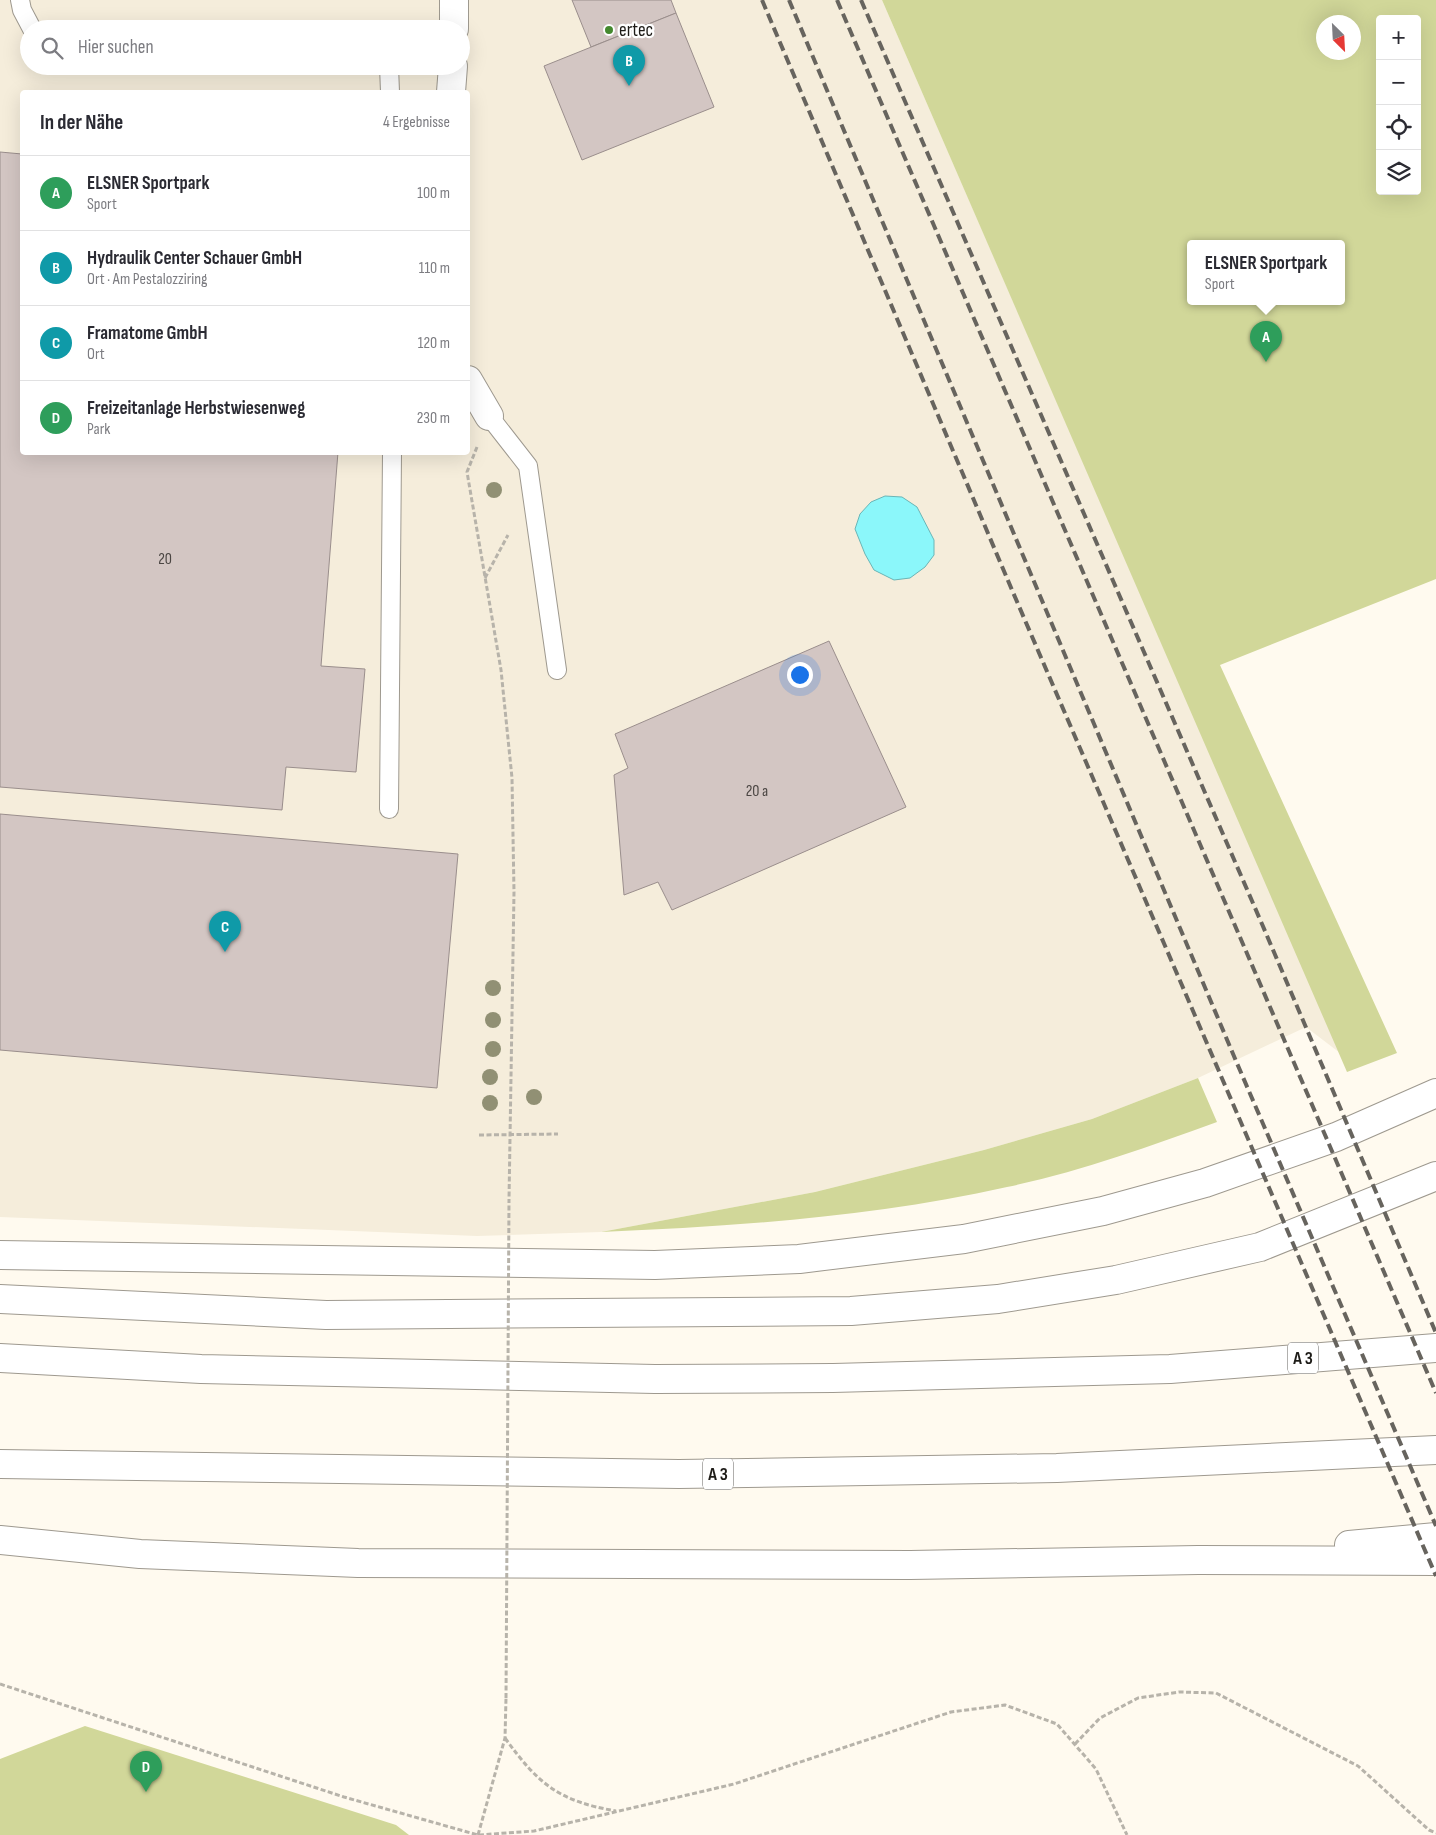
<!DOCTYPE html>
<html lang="de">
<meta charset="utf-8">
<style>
body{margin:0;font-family:"Sofia Sans Condensed",sans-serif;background:#f2f2f3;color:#2b2b33}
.controls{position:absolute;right:15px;top:15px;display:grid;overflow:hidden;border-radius:5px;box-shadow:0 5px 20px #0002}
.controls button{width:45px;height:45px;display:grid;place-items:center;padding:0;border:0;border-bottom:1px solid #e1e1e2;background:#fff;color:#2b2b33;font:25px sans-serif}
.compass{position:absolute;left:1316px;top:15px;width:45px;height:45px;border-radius:50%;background:#fff;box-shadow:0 5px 20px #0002;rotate:156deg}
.you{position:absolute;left:799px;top:674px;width:18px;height:18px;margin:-12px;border:4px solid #fff;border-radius:50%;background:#1a73e8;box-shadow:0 0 0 8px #1a73e833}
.badge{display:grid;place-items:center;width:32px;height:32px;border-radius:50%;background:#db2777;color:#fff;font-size:16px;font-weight:700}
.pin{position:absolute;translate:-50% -41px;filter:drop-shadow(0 1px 2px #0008)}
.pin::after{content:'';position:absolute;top:26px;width:18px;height:15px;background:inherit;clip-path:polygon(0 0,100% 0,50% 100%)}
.popup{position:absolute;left:1187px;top:240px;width:158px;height:65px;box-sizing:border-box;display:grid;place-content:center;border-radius:5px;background:#fff;filter:drop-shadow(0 1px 4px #0005);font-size:16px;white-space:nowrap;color:#7c7c81}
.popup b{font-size:19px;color:#2b2b33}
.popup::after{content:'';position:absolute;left:50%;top:100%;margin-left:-10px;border:10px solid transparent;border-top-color:#fff}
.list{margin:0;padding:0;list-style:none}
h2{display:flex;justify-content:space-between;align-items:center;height:65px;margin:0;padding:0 20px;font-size:21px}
h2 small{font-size:16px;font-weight:400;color:#7c7c81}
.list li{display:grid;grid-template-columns:32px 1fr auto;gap:15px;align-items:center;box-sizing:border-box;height:75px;padding:0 20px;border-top:1px solid #e1e1e2}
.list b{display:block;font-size:19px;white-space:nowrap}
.list p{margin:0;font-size:16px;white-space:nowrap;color:#7c7c81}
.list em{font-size:16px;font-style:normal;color:#7c7c81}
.icon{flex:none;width:28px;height:28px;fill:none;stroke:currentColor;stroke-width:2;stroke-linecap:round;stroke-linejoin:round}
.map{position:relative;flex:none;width:1436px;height:1835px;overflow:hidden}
.search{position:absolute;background:#fff;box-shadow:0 5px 20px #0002;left:20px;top:20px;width:450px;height:55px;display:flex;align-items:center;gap:12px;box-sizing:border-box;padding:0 18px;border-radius:28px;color:#7c7c81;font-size:19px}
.panel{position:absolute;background:#fff;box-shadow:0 5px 20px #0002;left:20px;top:90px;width:450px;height:365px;border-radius:5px}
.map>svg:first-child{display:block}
</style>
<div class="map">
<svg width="1436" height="1835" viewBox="0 0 1436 1835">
<rect width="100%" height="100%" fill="#fffaef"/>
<path fill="#f5eddb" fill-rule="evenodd" d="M 0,0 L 882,0 L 1340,1053 L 1306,1027 L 1198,1078 L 1092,1119 L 984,1150 L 815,1192 L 601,1232 L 477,1236 L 0,1217 ZM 29,29 L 461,29 L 461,66 L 29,66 ZM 22,92 L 468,92 L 468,452 L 22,452 Z"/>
<g fill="#d1d799" fill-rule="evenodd">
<path d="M 882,0 L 1436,0 L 1436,579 L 1220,665 L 1397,1053 L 1347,1072 ZM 1380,19 L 1417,19 L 1417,191 L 1380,191 ZM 1354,22 L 1354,52 L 1324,52 L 1324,22 ZM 1341,243 L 1341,301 L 1191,301 L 1191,243 Z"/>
<path d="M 1198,1078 L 1217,1122 C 1148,1147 1079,1172 1007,1187 C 873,1217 738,1226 601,1232 L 815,1192 L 984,1150 L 1092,1119 Z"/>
<polygon points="85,1726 396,1825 409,1835 0,1835 0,1759"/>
</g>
<polygon fill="#8bf7fa" stroke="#6ab5b6" points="885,496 902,497 917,507 934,540 934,555 925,567 910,578 894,580 874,570 865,554 855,529 860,514 871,502"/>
<g fill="#d3c6c3" stroke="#9a8e8c">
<polygon points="572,0 671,0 676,13 591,47"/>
<polygon points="676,13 714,107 582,160 544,66"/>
<polygon points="0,152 22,154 22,452 338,452 321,666 365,669 356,772 286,767 282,810 0,787"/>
<polygon points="829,641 906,807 672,910 658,882 624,895 614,775 628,768 615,734"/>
<polygon points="0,814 458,854 437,1088 0,1050"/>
</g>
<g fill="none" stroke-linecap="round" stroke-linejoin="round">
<defs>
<g id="service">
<polyline points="20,0 22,10 32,29"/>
<polyline points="389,66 390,92"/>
<polyline points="489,416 528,466 557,670"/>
<polyline points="389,809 392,452"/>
</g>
<g id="minor">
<polyline points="454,0 454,29"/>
<polyline points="451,92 453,66"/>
<polyline points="468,380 489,416"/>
</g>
<g id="motorway">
<polyline points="0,1255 655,1265 799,1259 964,1239 1103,1211 1205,1183 1336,1137 1436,1093"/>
<polyline points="0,1299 326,1315 851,1311 998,1299 1116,1280 1260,1247 1436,1176"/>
<polyline points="0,1358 201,1369 655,1379 833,1378 1170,1369 1436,1348"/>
<polyline points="0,1464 679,1474 1057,1468 1436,1450"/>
<polyline points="0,1540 140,1554 358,1563 910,1565 1198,1560 1436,1561"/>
<polyline points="1349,1545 1436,1537"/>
</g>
</defs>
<use href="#service" stroke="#9e998f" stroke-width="20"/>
<use href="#minor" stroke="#9e998f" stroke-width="30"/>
<use href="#motorway" stroke="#9e998f" stroke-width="30"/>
<g stroke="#b7b3aa" stroke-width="3" stroke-dasharray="5 2.5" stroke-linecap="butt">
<polyline points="477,447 467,472 501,670 512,778 514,892 509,1200"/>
<polyline points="485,578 508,535"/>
<polyline points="479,1135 558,1134"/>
<polyline points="0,1684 344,1797 478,1835"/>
<path d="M 505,1738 C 539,1785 559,1801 616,1811"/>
<polyline points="1075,1744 1100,1718 1138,1698 1179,1692 1216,1693 1358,1766 1429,1830 1436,1833"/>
<polyline points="478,1835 505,1738 506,1698"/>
<polyline points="479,1835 534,1831 734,1784 951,1712 1005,1705 1057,1724 1096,1769 1127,1835"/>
</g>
<use href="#service" stroke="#fff" stroke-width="18"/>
<use href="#minor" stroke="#fff" stroke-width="28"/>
<use href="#motorway" stroke="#fff" stroke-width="28"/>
<g stroke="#67645e" stroke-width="4" stroke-dasharray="10 5" stroke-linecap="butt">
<polyline points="762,0 1012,590 1436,1576"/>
<polyline points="789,0 1236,1061 1436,1526"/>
<polyline points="837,0 1436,1393"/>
<polyline points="861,0 1262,924 1436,1333"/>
</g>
<polyline stroke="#b7b3aa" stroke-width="3" stroke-dasharray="5 2.5" stroke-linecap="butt" points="506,1698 509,1200"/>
</g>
<g fill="#919074">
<circle cx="494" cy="490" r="8"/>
<circle cx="493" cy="988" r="8"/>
<circle cx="493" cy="1020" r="8"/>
<circle cx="493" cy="1049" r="8"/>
<circle cx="490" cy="1077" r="8"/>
<circle cx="534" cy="1097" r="8"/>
<circle cx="490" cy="1103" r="8"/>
</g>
<circle fill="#45892e" stroke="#fff" stroke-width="2" cx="609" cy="30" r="5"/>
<g text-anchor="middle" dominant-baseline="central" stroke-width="4.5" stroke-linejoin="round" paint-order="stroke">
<g font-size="16" fill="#4b4643">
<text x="165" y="559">20</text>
<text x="757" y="791">20 a</text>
</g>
<g fill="#fff" stroke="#62605d" stroke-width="1">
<rect x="1288" y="1342.5" width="30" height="31" rx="4"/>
<rect x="703" y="1458.5" width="30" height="31" rx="4"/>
</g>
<g font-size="18" font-weight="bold" fill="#1e1c18">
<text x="1303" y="1358">A 3</text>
<text x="718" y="1474">A 3</text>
</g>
<g font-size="19" fill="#1e1c18" stroke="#fff" text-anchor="start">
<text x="619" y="30">ertec</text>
</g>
</g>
</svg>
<div class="controls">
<button>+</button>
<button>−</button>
<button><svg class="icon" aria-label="locate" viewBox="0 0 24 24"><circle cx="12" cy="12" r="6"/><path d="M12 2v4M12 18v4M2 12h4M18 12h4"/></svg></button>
<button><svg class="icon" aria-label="layers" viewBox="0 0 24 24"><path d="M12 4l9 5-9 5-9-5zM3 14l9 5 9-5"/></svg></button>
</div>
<svg class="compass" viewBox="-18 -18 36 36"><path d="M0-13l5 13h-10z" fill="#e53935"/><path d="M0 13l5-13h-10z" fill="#7c7c81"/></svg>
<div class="you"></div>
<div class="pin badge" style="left:1266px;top:362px;background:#2e9e5b">A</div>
<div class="popup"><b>ELSNER Sportpark</b>Sport</div>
<div class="pin badge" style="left:629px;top:86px;background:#0f9aa8">B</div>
<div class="pin badge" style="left:225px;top:952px;background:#0f9aa8">C</div>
<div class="pin badge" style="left:146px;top:1792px;background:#2e9e5b">D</div>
<div class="search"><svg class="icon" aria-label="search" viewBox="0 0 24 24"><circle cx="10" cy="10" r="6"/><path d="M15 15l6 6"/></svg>Hier suchen</div>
<section class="panel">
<h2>In der Nähe<small>4 Ergebnisse</small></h2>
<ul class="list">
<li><span class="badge" style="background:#2e9e5b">A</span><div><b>ELSNER Sportpark</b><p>Sport</p></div><em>100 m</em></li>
<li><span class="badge" style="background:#0f9aa8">B</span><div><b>Hydraulik Center Schauer GmbH</b><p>Ort · Am Pestalozziring</p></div><em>110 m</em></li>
<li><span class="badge" style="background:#0f9aa8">C</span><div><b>Framatome GmbH</b><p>Ort</p></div><em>120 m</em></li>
<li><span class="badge" style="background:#2e9e5b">D</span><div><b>Freizeitanlage Herbstwiesenweg</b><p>Park</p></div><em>230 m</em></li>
</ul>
</section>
</div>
